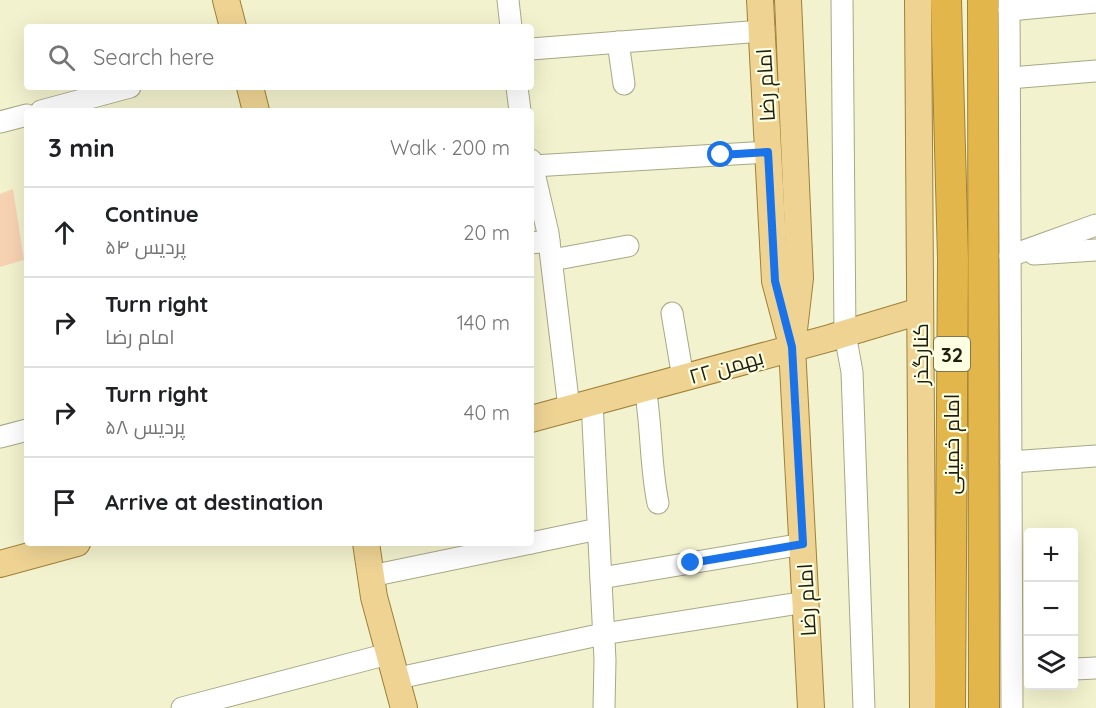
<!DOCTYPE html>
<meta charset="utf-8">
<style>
body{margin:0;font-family:Quicksand,Cairo,sans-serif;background:#f2f2f2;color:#202124}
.controls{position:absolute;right:18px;bottom:18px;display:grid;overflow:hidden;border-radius:6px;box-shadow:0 6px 24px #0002}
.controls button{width:54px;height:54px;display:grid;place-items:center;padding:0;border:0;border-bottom:2px solid #e0e0e0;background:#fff;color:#202124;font:30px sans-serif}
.stop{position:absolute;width:18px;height:18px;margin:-14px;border:4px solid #1a73e8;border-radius:50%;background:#fff}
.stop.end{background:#1a73e8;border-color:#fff;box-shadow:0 2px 6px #0008}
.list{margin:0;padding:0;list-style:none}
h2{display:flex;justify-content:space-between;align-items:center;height:78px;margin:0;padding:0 24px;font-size:26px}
h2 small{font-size:20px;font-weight:400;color:#757577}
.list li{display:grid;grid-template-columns:39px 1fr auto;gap:18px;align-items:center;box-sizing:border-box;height:90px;padding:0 24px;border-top:2px solid #e0e0e0}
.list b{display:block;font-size:22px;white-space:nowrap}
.list p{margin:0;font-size:20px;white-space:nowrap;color:#757577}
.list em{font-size:20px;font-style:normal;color:#757577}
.icon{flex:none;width:33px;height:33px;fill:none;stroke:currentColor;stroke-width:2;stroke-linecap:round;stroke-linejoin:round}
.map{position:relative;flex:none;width:1096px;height:708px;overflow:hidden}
.search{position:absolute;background:#fff;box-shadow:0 6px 24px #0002;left:24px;top:24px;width:510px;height:66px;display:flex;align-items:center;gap:15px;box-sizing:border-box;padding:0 21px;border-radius:6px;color:#757577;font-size:22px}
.panel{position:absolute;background:#fff;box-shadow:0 6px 24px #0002;left:24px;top:108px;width:510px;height:438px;border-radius:6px}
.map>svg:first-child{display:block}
</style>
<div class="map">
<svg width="1096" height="708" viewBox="0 0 1096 708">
<rect width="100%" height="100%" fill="#f2f2ce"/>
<polygon fill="#f8d3b3" points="13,189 24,260 0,267 0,194"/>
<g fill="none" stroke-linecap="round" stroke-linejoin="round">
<defs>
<g id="minor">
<polyline points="508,0 511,27"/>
<polyline points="842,0 845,334 852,372 864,708"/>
<polyline points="1009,0 1012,708"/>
<polyline points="1009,10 1096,2"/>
<polyline points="618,42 624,84"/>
<polyline points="531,49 762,31"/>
<polyline points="1010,78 1096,71"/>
<polyline points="517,87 520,111"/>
<polyline points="41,111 130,87"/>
<polyline points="0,122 27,115"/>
<polyline points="531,160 548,233 569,408"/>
<polyline points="533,166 768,152"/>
<polyline points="531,243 549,241"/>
<polyline points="1034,254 1096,250"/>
<polyline points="1010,256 1096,225"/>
<polyline points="552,260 628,246"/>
<polyline points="672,313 683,378"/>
<path d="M 645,388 C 652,427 650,465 658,503"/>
<polyline points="592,402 605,660 604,708"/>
<polyline points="0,437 27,430"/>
<polyline points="1011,462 1096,456"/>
<polyline points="531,543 598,529"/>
<polyline points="371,576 531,543"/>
<polyline points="601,578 803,544"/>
<polyline points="1074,669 1096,668"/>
<polyline points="394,679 603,634 806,602"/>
<polyline points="182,708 388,654"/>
</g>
<g id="major">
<polyline points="226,0 233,27"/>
<polyline points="760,0 775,281 789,334"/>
<polyline points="788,0 800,278 792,347 811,708"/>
<polyline points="918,0 923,708"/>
<polyline points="250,87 256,111"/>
<polyline points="531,419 830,338 920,311"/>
<polyline points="366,543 374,597 404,708"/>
<polyline points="0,564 77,543"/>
</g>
<g id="highway">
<polyline points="946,0 953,259 950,708"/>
<polyline points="983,0 984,708"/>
</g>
</defs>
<use href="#minor" stroke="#a8a886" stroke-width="23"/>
<use href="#major" stroke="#9e8137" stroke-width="28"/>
<use href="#highway" stroke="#9e8137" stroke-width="32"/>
<use href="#minor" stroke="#fff" stroke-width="21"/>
<use href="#major" stroke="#eed393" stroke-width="26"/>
<use href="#highway" stroke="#e3b64b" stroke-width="30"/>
</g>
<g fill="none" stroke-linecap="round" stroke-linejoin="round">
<polyline stroke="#1a73e8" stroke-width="8" points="691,563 803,544 792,347 775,281 768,152 721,155"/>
</g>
<g text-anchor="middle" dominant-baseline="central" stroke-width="4.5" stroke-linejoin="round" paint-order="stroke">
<rect fill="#feffe2" stroke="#626250" stroke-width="1.5" x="934" y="337" width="36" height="34" rx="4.5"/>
<g font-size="20" font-weight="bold" fill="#1f1f11">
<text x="952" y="354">32</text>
</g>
<g font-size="21" fill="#1f1f11" stroke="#feffe2">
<text transform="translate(765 85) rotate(-93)">امام رضا</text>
<text transform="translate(920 354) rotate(-90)">کنارگذر</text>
<text transform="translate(726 366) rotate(-16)">۲۲ بهمن</text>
<text transform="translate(951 444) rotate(-90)">امام خمینی</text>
<text transform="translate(806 600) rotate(-93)">امام رضا</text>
</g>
</g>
</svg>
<div class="controls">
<button>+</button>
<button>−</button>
<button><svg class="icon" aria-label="layers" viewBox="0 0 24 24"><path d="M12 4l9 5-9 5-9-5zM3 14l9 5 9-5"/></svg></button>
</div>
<div class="stop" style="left:721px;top:155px"></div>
<div class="stop end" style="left:691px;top:563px"></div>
<div class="search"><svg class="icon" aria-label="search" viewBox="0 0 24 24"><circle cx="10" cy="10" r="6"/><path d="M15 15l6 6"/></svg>Search here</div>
<section class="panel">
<h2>3 min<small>Walk · 200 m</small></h2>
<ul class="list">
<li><svg class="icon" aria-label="ahead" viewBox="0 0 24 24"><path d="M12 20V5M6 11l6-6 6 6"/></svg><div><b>Continue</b><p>پردیس ۵۴</p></div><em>20 m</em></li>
<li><svg class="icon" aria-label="right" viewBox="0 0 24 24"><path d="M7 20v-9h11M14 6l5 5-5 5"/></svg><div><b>Turn right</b><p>امام رضا</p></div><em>140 m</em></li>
<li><svg class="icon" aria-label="right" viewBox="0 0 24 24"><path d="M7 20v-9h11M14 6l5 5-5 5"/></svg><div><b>Turn right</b><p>پردیس ۵۸</p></div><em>40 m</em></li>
<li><svg class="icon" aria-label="arrive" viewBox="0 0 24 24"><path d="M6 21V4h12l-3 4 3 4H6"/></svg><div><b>Arrive at destination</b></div></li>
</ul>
</section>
</div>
